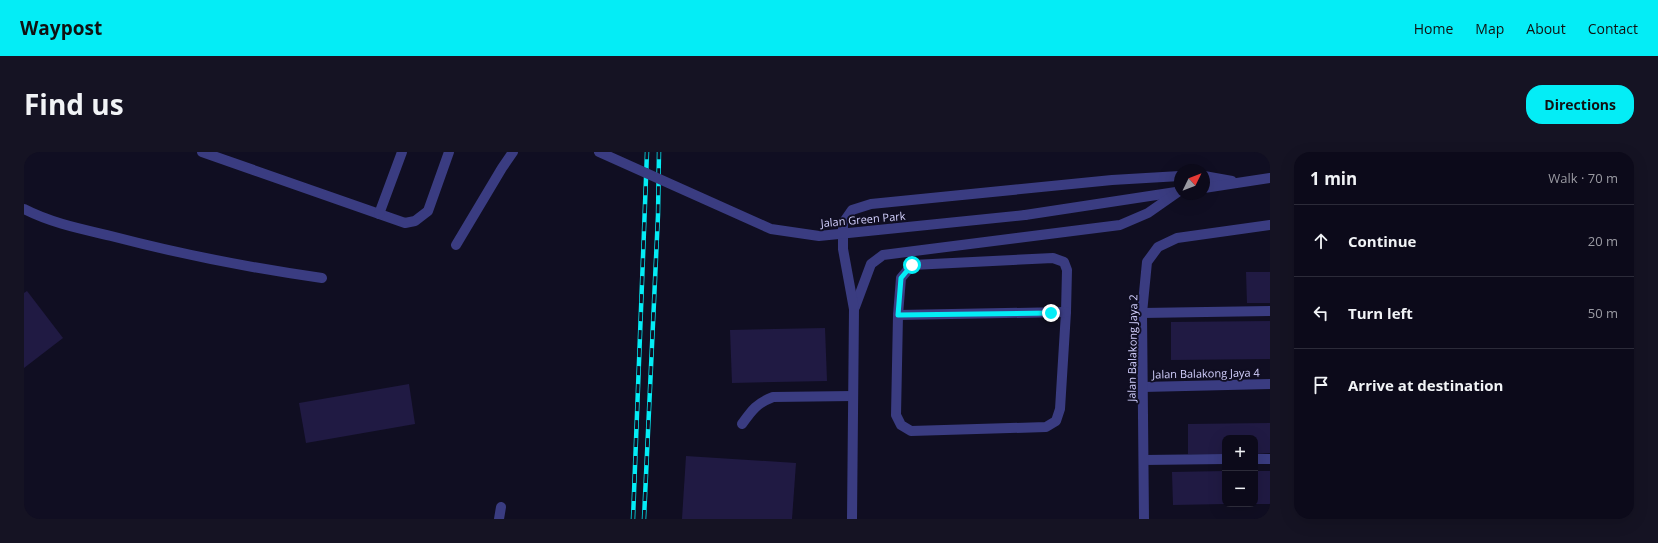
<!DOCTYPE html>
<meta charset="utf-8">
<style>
body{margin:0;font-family:"Open Sans",sans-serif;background:#151323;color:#f1f3f6}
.controls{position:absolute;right:12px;bottom:12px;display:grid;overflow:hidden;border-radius:8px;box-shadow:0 4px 16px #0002}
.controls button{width:36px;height:36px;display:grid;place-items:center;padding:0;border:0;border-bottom:1px solid #2c2b39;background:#0c0a1a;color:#f1f3f6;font:20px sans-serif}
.compass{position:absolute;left:1150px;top:12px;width:36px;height:36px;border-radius:50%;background:#0c0a1a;box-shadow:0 4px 16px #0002;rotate:47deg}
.stop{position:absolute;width:12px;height:12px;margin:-9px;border:3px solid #04edf6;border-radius:50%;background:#fff}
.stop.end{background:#04edf6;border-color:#fff;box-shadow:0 1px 4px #0008}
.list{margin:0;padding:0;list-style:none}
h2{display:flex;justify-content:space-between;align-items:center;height:52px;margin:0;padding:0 16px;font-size:17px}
h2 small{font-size:13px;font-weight:400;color:#9a9aa2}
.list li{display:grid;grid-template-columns:26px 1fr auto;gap:12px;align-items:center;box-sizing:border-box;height:72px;padding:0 16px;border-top:1px solid #2c2b39}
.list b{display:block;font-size:15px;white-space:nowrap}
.list em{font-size:13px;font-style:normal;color:#9a9aa2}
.icon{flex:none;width:22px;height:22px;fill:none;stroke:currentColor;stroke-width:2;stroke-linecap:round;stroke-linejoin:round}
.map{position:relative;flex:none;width:1246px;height:367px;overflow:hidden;border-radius:16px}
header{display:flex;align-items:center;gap:24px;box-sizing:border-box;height:56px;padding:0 20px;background:#04edf6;color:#111}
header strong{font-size:19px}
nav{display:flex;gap:22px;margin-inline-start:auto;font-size:14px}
.intro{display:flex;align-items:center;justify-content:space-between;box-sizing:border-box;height:96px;padding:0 24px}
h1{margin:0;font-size:28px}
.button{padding:10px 18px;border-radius:16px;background:#04edf6;color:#111;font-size:14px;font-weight:700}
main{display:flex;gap:24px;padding:0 24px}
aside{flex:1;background:#0c0a1a;border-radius:16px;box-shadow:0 4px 16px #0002}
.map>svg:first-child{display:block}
</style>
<header>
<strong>Waypost</strong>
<nav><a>Home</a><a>Map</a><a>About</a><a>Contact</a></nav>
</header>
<div class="intro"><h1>Find us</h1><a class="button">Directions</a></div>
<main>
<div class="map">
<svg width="1246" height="367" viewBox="0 0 1246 367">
<rect width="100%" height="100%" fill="#100e22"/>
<g fill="#201a43">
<polygon points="1222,120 1246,120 1246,151 1223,151"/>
<polygon points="3,139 39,186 0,216 0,141"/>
<polygon points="1246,169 1246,207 1147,208 1147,170"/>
<polygon points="801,176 803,229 708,231 706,178"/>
<polygon points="385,232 391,272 282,291 275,251"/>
<polygon points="1246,271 1246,301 1231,302 1231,286 1201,286 1201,302 1164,302 1164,272"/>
<polygon points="662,304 772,311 768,367 658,367"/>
<polygon points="1201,319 1201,352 1149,353 1148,320"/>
<rect x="1231" y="319" width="15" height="33"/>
</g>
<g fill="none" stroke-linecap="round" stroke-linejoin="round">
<g stroke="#3a3c81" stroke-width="10">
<polyline points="178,0 381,71 391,69 404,59 425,0"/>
<path d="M 0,57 C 27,71 57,77 87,84 C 156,102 227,116 298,126"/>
<polyline points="355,62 378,0"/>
<polygon points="1029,106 1040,110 1043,118 1042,160 1036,257 1032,269 1022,275 887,279 877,273 872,263 874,163 877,126 888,113"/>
<polyline points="1118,161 1246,159"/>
<polyline points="874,163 1042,160"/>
<path d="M 718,272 C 728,258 733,251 749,245 L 829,244"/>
<polyline points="1231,307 1246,307"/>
<polyline points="1120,308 1201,307"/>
</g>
<g stroke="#3a3c81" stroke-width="10">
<polyline points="1180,24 1208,29"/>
<polyline points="1180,36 1246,26"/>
<polyline points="1001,63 1152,40"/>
<polyline points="432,93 478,16 489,0"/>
<polyline points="831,155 847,112 859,103 1096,73 1124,61 1154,40"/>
<polyline points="1119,235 1246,232"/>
<polyline points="475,367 477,355"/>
<polyline points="828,367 830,157 819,97 819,71 828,58 847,52 1088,28 1156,24"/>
<polyline points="1120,367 1118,161 1123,110 1134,95 1153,86 1246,73"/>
</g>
<defs>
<g id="rail">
<polyline points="609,367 623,0"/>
<polyline points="620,367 634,63 635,0"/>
</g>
</defs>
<use href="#rail" stroke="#04edf6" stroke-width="4.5"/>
<use href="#rail" stroke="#100e22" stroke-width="3" stroke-dasharray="9" stroke-linecap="butt"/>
<polyline stroke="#3a3c81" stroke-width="10" points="575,0 747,77 795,84 1001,63"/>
</g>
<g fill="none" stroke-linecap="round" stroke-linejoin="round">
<polyline stroke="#04edf6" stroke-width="5" points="888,113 877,126 874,163 1027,161"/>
</g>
<g text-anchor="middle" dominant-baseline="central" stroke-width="4" stroke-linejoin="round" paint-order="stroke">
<g font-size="11" fill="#d3d0fe" stroke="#100e22">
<text transform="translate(839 67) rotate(-5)">Jalan Green Park</text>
<text transform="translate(1108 196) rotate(-89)">Jalan Balakong Jaya 2</text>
<text transform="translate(1182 221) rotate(-1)">Jalan Balakong Jaya 4</text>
</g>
</g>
</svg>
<div class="controls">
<button>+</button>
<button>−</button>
</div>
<svg class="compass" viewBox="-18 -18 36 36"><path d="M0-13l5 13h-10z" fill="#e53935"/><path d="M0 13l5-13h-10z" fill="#9a9aa2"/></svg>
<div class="stop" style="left:888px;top:113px"></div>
<div class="stop end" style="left:1027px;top:161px"></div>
</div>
<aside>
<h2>1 min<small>Walk · 70 m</small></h2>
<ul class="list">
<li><svg class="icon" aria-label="ahead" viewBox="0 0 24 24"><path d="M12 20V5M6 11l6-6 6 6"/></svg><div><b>Continue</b></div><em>20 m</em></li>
<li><svg class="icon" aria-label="left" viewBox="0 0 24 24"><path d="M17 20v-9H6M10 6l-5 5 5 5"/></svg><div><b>Turn left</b></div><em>50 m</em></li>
<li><svg class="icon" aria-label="arrive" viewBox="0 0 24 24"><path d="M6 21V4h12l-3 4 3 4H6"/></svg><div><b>Arrive at destination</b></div></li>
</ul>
</aside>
</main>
